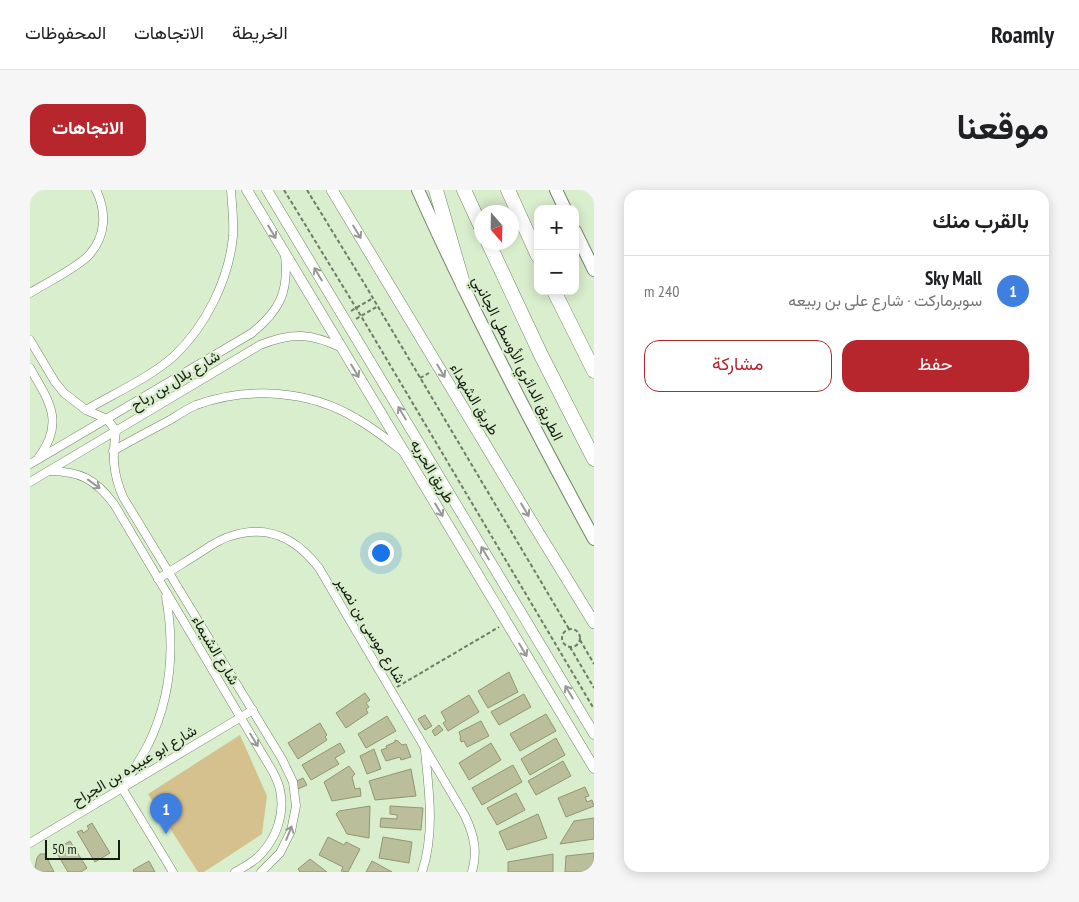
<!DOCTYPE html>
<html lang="ar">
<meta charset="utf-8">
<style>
body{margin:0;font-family:"PT Sans Narrow",Vazirmatn,sans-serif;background:#f6f6f6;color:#202124;direction:rtl}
.controls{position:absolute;right:15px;top:15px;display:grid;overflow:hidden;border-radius:10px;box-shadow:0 2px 12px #0003}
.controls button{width:45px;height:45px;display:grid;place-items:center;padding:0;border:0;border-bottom:1px solid #e0e0e0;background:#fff;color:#202124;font:25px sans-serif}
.compass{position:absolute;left:444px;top:15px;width:45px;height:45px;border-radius:50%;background:#fff;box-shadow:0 2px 12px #0003;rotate:160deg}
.scale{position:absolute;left:15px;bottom:12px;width:75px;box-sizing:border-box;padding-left:5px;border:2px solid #161d11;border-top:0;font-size:14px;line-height:18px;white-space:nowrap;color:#161d11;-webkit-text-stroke:4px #d9eecd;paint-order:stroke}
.you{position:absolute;left:350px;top:362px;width:18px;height:18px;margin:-12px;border:4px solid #fff;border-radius:50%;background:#1a73e8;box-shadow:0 0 0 8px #1a73e833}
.badge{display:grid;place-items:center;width:32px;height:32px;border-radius:50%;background:#b6262c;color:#fff;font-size:16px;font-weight:700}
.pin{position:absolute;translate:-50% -41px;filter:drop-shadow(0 1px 2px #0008)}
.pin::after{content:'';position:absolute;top:26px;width:18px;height:15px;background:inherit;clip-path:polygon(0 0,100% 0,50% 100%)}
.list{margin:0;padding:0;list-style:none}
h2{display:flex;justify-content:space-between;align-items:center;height:65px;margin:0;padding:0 20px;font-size:21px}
h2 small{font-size:16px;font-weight:400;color:#757577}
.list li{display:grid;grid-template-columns:32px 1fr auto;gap:15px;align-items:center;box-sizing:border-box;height:70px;padding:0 20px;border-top:1px solid #e0e0e0}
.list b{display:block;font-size:19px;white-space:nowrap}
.list p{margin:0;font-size:16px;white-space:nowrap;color:#757577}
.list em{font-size:16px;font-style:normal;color:#757577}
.actions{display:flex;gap:10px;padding:15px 20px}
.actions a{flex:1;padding:11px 0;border:1px solid #b6262c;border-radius:15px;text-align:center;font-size:18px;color:#b6262c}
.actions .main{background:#b6262c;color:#fff}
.map{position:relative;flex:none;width:564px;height:682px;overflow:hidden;direction:ltr;border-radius:15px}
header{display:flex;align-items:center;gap:30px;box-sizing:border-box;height:70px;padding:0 25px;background:#fff;border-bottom:1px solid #e0e0e0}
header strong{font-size:24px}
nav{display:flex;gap:28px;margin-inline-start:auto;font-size:18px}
.intro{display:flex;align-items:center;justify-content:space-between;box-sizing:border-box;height:120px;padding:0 30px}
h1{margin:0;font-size:35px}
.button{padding:12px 22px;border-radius:15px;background:#b6262c;color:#fff;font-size:18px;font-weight:700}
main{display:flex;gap:30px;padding:0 30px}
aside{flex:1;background:#fff;border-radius:15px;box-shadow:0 2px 12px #0003}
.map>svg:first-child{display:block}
</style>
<header>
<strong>Roamly</strong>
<nav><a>الخريطة</a><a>الاتجاهات</a><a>المحفوظات</a></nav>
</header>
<div class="intro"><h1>موقعنا</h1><a class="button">الاتجاهات</a></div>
<main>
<aside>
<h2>بالقرب منك<small></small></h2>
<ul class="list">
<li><span class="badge" style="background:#3f7fe0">1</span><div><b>Sky Mall</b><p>سوبرماركت · شارع على بن ربيعه</p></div><em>240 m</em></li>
</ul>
<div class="actions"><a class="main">حفظ</a><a>مشاركة</a></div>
</aside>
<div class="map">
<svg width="564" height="682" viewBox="0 0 564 682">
<rect width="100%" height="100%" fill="#d9eecd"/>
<polygon fill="#d4c18d" points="210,545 237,606 232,644 174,682 168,682 118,604"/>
<g fill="#babe9a" stroke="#929572">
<polygon points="479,482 488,502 458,518 448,501"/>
<polygon points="335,503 340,510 336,513 339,517 336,519 338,523 316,538 306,523"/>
<polygon points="494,504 501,517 469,535 461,522"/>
<polygon points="439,505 449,522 418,541 413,533 416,531 411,522"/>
<polygon points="516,524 526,541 490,561 480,544"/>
<polygon points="395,525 402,536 395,540 388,529"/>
<polygon points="357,526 366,541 336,558 328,544"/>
<polygon points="451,531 459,546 437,557 434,551 431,552 430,548 431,548 429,542"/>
<polygon points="290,533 297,545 295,547 297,550 268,569 258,553"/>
<polygon points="409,535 413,540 405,546 402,541"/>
<polygon points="526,548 535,565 500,585 491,569"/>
<polygon points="365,550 368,551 372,555 376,554 381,567 371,570 370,567 356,571 351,560 357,558 356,556 365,552"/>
<polygon points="310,553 315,562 305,568 309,574 281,590 272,575"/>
<polygon points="461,553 471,570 439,590 429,573"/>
<polygon points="344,559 351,579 337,584 330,566"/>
<polygon points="533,571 541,586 506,605 498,591"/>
<polygon points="483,575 492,592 452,615 442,598"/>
<polygon points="319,576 325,584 322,587 325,599 330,598 331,606 302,611 294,592"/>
<polygon points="381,579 386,606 345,610 339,591"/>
<polygon points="273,588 277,595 268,599 265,592"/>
<polygon points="555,597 559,606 555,607 557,612 562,610 564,616 536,627 528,608"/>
<polygon points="486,603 495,620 467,635 457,618"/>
<polygon points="340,616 339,648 317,644 306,624 309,621"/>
<polygon points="360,616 393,618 391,640 350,637 351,628 367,629 367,625 360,624"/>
<polygon points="508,624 517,648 477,660 469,642"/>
<polygon points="564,628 564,649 530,654 544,631"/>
<polygon points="62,633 80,663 65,672 47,642 52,640 53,643 59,639 57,636"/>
<polygon points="298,647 314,655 316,652 330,659 318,682 311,681 313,677 289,665"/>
<polygon points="353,647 382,652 379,673 349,668"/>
<polygon points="40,651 57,678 51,682 38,682 25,660"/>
<polygon points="564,663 564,679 560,682 535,682 536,666"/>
<polygon points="10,664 15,664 24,682 4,682 7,668"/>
<polygon points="523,664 523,682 478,682 478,672"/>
<polygon points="280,669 297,682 270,682 268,679"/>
<polygon points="119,671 125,682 104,682 103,680"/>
<polygon points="342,671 362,682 336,682"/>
</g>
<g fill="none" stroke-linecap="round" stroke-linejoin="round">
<defs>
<g id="minor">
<path d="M 0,103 C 16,93 47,78 59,65 C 76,46 77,22 66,0"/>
<path d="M 0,150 L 25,192 L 34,203 L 56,220 L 77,229 L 86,241 C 82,266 83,284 93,307 L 252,569 L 263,592 L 266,616 L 261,641 L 250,663 L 231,682"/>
<path d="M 0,178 C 19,211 35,232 9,267"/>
<path d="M 56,220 C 83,204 121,187 144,166 C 176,136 199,89 203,46 C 204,31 202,15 201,0"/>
<path d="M 83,261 C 102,250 121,240 140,230 C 148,225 157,219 166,215 C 218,196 280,200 327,229 C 343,238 357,249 371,260"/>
<path d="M 0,274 L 222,143 C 250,120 259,102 255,65"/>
<path d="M 19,281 C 50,281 65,289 84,314 L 243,582 C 246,588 249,594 250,600 C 255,623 247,647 231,664 C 224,672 214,677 205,682"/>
<path d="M 0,292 L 230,155 C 262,142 281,143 312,158"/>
<path d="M 128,389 C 142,380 157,371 171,362 C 180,356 190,349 201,346 C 238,334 266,348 289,378 L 435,626 C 444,645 448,662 442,682"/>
<path d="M 136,407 C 145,457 141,508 118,555 C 110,570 101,584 92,598 L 143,682"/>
<polyline points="0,653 223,520"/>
<path d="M 392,682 C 405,643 399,601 395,561"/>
</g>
<g id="tertiary">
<polyline points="217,0 564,578"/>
<polyline points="237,0 564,544"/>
</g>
<polyline id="secondary" points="302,0 505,337 564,433"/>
<g id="trunk">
<path d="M 388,0 C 441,119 502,235 564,349"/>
<polyline points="526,0 535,19"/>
<polyline points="545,41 564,80"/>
</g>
<g id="motorway">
<polyline points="406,0 434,97"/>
<polyline points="434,0 452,39"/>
<polyline points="478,0 508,66"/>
<polyline points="458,52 511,165 564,269"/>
<polyline points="524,101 564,181"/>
</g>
</defs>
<use href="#minor" stroke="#718466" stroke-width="9"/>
<use href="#tertiary" stroke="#718466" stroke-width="11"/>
<use href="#secondary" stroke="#718466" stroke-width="12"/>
<use href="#trunk" stroke="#718466" stroke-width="14"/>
<use href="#motorway" stroke="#718466" stroke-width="15"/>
<g stroke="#6e7b66" stroke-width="2" stroke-dasharray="4 2.5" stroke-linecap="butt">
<polyline points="254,0 331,126 564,519"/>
<polyline points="277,0 334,93 539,439"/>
<polyline points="321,121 343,108"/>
<polyline points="326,129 348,116"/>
<polyline points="390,188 399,183"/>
<circle cx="541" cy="448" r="9"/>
<polyline points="550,450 564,474"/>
<polyline points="540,457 564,498"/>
<polyline points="367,497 469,437"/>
</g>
<use href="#minor" stroke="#fff" stroke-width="8"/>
<use href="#tertiary" stroke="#fff" stroke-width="10"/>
<use href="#secondary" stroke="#fff" stroke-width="11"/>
<use href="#trunk" stroke="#fff" stroke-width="12"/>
<use href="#motorway" stroke="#fff" stroke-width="14"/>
</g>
<defs><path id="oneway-shaft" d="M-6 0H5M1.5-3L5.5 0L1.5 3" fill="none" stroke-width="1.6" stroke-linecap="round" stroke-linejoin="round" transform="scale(1.25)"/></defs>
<g stroke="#969994">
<use href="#oneway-shaft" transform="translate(242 42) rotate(59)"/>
<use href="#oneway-shaft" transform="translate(327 42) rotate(59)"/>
<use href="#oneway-shaft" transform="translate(288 84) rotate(-121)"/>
<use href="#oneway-shaft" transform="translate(325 181) rotate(59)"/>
<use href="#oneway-shaft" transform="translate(411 181) rotate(59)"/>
<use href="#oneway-shaft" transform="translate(372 223) rotate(-121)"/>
<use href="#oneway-shaft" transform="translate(64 294) rotate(36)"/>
<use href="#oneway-shaft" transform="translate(409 320) rotate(59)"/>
<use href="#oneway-shaft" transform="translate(495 320) rotate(59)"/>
<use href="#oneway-shaft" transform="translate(455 363) rotate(-121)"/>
<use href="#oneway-shaft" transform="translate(493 460) rotate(59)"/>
<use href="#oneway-shaft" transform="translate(539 502) rotate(-121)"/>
<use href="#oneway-shaft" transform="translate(224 550) rotate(59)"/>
<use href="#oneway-shaft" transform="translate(259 643) rotate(-68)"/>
</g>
<g text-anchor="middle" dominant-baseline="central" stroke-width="4.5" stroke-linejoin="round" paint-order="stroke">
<g font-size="15" fill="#161d11" stroke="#d9eecd">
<text transform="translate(488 168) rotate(63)">الطريق الدائري الأوسطى الجانبي</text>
<text transform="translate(145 190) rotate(-31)">شارع بلال بن رباح</text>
<text transform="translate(445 209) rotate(59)">طريق الشهداء</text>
<text transform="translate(403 281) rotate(59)">طريق الحريه</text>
<text transform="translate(341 440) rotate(59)">شارع موسى بن نصير</text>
<text transform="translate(186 460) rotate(59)">شارع الشيماء</text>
<text transform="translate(104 575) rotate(-31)">شارع ابو عبيده بن الجراح</text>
</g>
</g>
</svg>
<div class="controls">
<button>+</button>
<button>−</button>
</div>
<svg class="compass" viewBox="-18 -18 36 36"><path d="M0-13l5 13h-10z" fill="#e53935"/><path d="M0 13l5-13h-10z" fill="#757577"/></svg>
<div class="scale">50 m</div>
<div class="you"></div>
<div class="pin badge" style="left:136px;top:644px;background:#3f7fe0">1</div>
</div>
</main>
